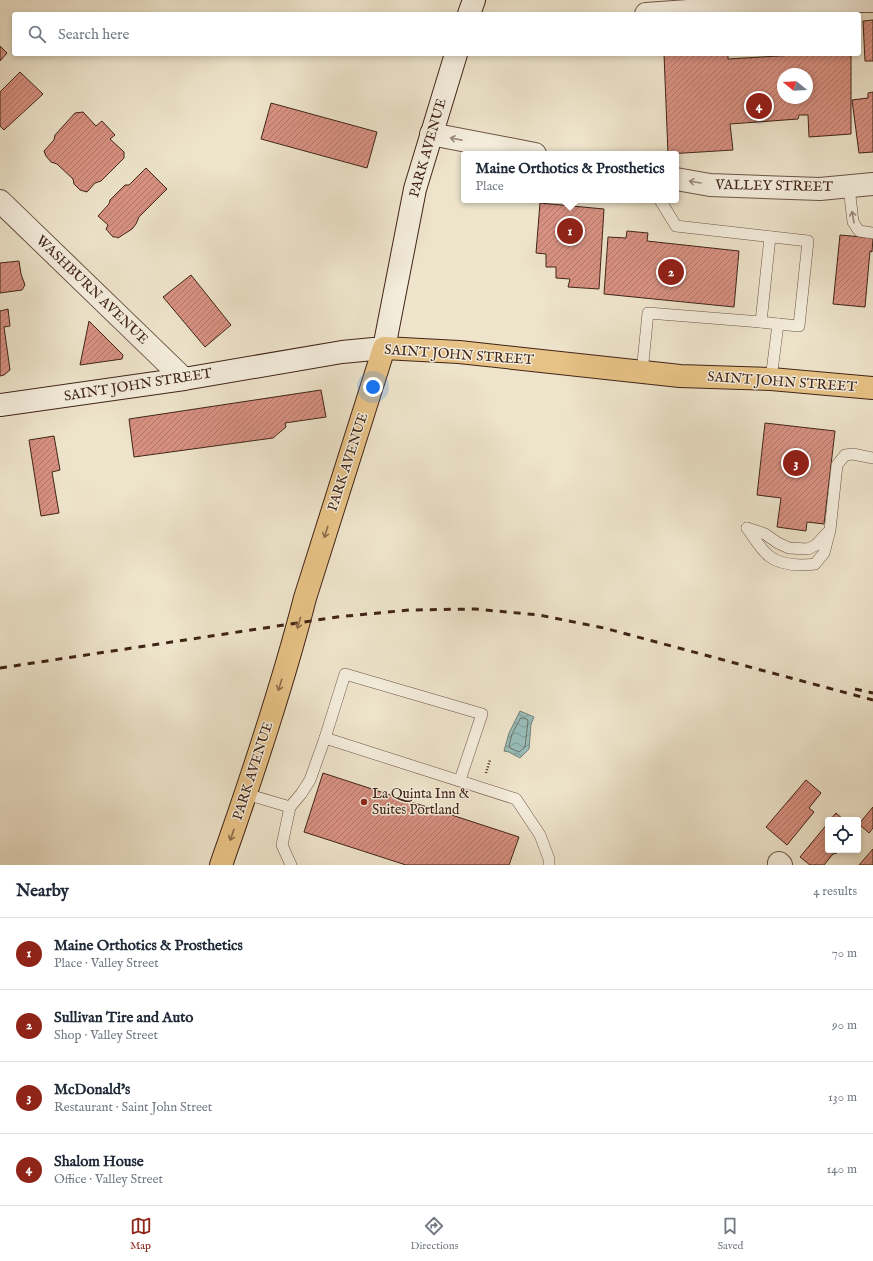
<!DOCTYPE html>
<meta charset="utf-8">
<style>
body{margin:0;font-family:"IM FELL English",serif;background:#f6f6f7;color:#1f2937}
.controls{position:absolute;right:12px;bottom:12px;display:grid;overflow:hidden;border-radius:4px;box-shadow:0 2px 6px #0003}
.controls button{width:36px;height:36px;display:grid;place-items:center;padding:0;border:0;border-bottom:1px solid #e0e1e3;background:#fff;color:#1f2937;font:20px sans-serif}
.compass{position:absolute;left:777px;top:68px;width:36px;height:36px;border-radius:50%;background:#fff;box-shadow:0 2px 6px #0003;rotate:288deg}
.you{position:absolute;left:373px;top:387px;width:14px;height:14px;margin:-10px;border:3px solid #fff;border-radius:50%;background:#1a73e8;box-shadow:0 0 0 6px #1a73e833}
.badge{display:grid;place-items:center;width:26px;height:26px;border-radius:50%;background:#8f2418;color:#fff;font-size:13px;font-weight:700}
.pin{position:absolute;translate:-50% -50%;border:2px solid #fff;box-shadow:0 1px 4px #0006}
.popup{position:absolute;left:461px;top:151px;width:218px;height:52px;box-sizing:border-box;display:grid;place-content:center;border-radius:4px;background:#fff;filter:drop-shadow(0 1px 3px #0005);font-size:13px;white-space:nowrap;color:#747a83}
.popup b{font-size:15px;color:#1f2937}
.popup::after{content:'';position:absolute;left:50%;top:100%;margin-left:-8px;border:8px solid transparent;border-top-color:#fff}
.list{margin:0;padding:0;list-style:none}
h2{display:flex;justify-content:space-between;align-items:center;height:52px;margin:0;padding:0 16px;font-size:17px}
h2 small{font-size:13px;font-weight:400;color:#747a83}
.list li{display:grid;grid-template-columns:26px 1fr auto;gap:12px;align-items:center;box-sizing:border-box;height:72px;padding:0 16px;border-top:1px solid #e0e1e3}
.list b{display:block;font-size:15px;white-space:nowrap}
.list p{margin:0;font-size:13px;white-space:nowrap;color:#747a83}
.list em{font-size:13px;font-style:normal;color:#747a83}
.icon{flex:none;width:22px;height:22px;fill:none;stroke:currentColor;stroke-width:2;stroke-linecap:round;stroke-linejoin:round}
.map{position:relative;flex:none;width:873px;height:865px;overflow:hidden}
.search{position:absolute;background:#fff;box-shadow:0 2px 6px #0003;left:12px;right:12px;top:12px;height:44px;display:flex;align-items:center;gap:10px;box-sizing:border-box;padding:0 14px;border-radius:4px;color:#747a83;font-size:15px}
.sheet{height:340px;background:#fff}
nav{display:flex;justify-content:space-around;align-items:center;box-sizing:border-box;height:56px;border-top:1px solid #e0e1e3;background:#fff;font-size:11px;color:#747a83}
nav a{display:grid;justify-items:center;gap:2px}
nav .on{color:#8f2418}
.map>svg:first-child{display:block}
</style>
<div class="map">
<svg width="873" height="865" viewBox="0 0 873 865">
<defs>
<pattern id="water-waves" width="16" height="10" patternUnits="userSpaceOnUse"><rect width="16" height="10" fill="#99beba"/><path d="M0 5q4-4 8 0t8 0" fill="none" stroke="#7e9a96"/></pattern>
<pattern id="building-hatch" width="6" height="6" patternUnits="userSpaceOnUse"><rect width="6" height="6" fill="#d89182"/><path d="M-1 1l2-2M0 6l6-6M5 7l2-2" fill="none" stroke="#b17669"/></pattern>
</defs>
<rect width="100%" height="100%" fill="#eee4cb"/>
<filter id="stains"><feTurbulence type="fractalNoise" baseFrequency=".005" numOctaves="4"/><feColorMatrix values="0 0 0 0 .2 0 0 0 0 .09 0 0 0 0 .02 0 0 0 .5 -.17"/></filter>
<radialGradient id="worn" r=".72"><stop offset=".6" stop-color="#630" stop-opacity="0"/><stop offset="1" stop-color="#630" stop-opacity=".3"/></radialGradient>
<polygon fill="url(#water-waves)" stroke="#758079" points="520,711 534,717 531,724 529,749 520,758 509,752 504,751 509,733"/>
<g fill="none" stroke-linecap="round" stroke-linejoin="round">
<polygon stroke="#6c7168" stroke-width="1" points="521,718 527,719 528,721 525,747 519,752 510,748 509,746 512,734"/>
</g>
<g fill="url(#building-hatch)" stroke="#402417" fill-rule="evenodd">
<polygon points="873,20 873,61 865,61 863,21"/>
<polygon points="0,46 7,53 0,61"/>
<path d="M 664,54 L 728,54 L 728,59 L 795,55 L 795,54 L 851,54 L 851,134 L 809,137 L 808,115 L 799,115 L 798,119 L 730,124 L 733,150 L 668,154 ZM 783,74 L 807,74 L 807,98 L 783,98 Z"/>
<polygon points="20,72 43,94 4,130 0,126 0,92"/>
<polygon points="873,92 873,152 859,153 852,100 868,98 868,93"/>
<polygon points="271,103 377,132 367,168 261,139"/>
<polygon points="83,112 96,126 102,121 115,135 110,139 124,152 124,158 101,181 95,183 87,192 80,190 74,184 73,179 57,164 51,162 46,156 44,151 54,140 55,135 75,113"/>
<polygon points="146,168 167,189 139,217 136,224 132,229 118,238 116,237 113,237 106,229 108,225 98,216 109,204 110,200 125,185 129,185"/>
<polygon points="540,203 604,209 599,289 568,287 570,279 556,278 556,267 546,267 546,254 536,253"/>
<polygon points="627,231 648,233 647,241 739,251 734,307 604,294 608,237 626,238"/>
<polygon points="840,235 873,238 872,252 870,251 865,307 833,304"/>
<polygon points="19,261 21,274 25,285 22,290 0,293 0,263"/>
<polygon points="191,275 231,325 205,347 163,297"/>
<polygon points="8,309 10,326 4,327 10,370 4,375 0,376 0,311"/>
<polygon points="89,321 123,355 122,359 80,365"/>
<polygon points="321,390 326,417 285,423 286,427 273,438 134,457 129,419"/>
<polygon points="765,423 835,431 824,524 807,522 806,531 777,527 781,498 757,495"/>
<polygon points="54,436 60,470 52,472 59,513 41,516 29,440"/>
<polygon points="323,773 519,837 509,865 406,865 304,832"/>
<polygon points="806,780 821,793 809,808 814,812 787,845 766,827"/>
<polygon points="873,807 873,828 869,833 859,824"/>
<polygon points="836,813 844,820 830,820"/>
<polygon points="828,823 828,850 840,850 837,853 833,854 824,865 810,865 800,857"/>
<polygon points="873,849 873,865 859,865"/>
</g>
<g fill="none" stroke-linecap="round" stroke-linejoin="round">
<defs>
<g id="service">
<polyline points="849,187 853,222 859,231 873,233"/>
<polyline points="660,200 676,226 808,241 799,326 778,324 771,379"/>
<polyline points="770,237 761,322 778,324"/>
<polyline points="642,372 648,313 761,322"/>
<path d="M 747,528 C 753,536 761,550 769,556 C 782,566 799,566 815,564 L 824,553 L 830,530 L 837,465 L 845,455 L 853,454 L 873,458"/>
<polyline points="747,528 765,534 778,543 789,548 808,549 816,545 827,533"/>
<polyline points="325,738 345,674 482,714 460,780"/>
<polyline points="246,794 290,807 301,794 310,780 325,738 516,799 540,835 549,859 549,865"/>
<polyline points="290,807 282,845 291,865"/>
</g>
<g id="minor">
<polyline points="646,14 828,1 873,1"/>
<polyline points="431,134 535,154"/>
<polyline points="676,179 710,185 820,189 873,184"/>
<polyline points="0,201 184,379"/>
<polyline points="779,863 781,865"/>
</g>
<g id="secondary">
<polyline points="469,14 474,0"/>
<polyline points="0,405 184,379 342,352 384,348 415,189 456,54"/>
</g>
<path id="primary" d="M 221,865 C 252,777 282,688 305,598 L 384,348 L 459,352 L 680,376 L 771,379 L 873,388"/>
</defs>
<use href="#service" stroke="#6c5444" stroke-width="12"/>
<use href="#minor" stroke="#6c5444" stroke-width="24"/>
<use href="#secondary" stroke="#402417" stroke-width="24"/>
<use href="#primary" stroke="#402417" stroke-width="24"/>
<polyline stroke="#402417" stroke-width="2.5" stroke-dasharray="1 2" stroke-linecap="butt" points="486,773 490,760"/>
<use href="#service" stroke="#f4eddd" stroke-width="11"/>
<use href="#minor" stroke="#f4eddd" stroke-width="22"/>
<use href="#secondary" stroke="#f4eddd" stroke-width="22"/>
<use href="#primary" stroke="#e7c286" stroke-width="22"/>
<g stroke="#402417" stroke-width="3" stroke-dasharray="7 7" stroke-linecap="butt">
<polyline points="0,668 337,617 409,610 475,609 539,615 604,628 873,700"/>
<polyline points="855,689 873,693"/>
</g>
</g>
<defs><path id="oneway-shaft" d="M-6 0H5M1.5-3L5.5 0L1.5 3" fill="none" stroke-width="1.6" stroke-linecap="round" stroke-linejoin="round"/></defs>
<g stroke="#9a887a">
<use href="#oneway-shaft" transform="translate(456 139) rotate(-169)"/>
<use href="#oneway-shaft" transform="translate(695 182) rotate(-171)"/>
<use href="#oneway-shaft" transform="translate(853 217) rotate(-100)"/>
</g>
<g stroke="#8b6b49">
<use href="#oneway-shaft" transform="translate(326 532) rotate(107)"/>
<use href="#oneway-shaft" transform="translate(299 623) rotate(105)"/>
<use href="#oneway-shaft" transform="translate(280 685) rotate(107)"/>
<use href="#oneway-shaft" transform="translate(232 835) rotate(109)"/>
</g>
<circle fill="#8f2418" stroke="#f4eddd" stroke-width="1.5" cx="364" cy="802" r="4"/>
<g text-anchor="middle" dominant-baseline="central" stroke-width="3" stroke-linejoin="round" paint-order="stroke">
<g font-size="14" fill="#402417" stroke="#f4eddd">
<text transform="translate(428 148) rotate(-74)">PARK AVENUE</text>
<text transform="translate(774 186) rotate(1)">VALLEY STREET</text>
<text transform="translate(92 290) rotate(44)">WASHBURN AVENUE</text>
<text transform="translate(459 355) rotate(4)">SAINT JOHN STREET</text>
<text transform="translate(782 382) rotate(4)">SAINT JOHN STREET</text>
<text transform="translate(138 385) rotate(-9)">SAINT JOHN STREET</text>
<text transform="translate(348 462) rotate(-72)">PARK AVENUE</text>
<text transform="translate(253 771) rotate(-72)">PARK AVENUE</text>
</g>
<g font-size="14" fill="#402417" stroke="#f4eddd" text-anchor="start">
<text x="372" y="794">La Quinta Inn &amp;<tspan x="372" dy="16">Suites Portland</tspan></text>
</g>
</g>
<rect width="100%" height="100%" filter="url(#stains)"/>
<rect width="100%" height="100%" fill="url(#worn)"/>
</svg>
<div class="controls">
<button><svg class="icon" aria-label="locate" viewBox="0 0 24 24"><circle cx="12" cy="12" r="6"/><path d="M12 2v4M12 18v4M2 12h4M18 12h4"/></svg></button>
</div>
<svg class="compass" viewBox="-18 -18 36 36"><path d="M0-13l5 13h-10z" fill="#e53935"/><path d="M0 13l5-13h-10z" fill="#747a83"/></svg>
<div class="you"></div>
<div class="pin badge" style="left:570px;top:231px">1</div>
<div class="popup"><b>Maine Orthotics &amp; Prosthetics</b>Place</div>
<div class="pin badge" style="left:671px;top:272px">2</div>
<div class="pin badge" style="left:796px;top:463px">3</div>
<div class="pin badge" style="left:759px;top:106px">4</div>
<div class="search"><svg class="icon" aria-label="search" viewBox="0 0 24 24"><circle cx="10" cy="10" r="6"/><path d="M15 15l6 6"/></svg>Search here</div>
</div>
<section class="sheet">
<h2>Nearby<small>4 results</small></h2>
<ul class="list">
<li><span class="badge">1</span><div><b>Maine Orthotics &amp; Prosthetics</b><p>Place · Valley Street</p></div><em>70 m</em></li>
<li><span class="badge">2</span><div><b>Sullivan Tire and Auto</b><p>Shop · Valley Street</p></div><em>90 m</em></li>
<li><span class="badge">3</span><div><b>McDonald's</b><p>Restaurant · Saint John Street</p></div><em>130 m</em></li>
<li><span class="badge">4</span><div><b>Shalom House</b><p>Office · Valley Street</p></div><em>140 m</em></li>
</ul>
</section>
<nav>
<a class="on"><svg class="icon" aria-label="map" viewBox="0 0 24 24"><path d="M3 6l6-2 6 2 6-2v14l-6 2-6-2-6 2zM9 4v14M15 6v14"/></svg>Map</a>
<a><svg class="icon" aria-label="directions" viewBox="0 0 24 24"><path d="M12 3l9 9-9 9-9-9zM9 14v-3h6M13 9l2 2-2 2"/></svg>Directions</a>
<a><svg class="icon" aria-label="saved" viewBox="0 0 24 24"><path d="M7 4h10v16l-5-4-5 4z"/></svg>Saved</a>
</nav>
